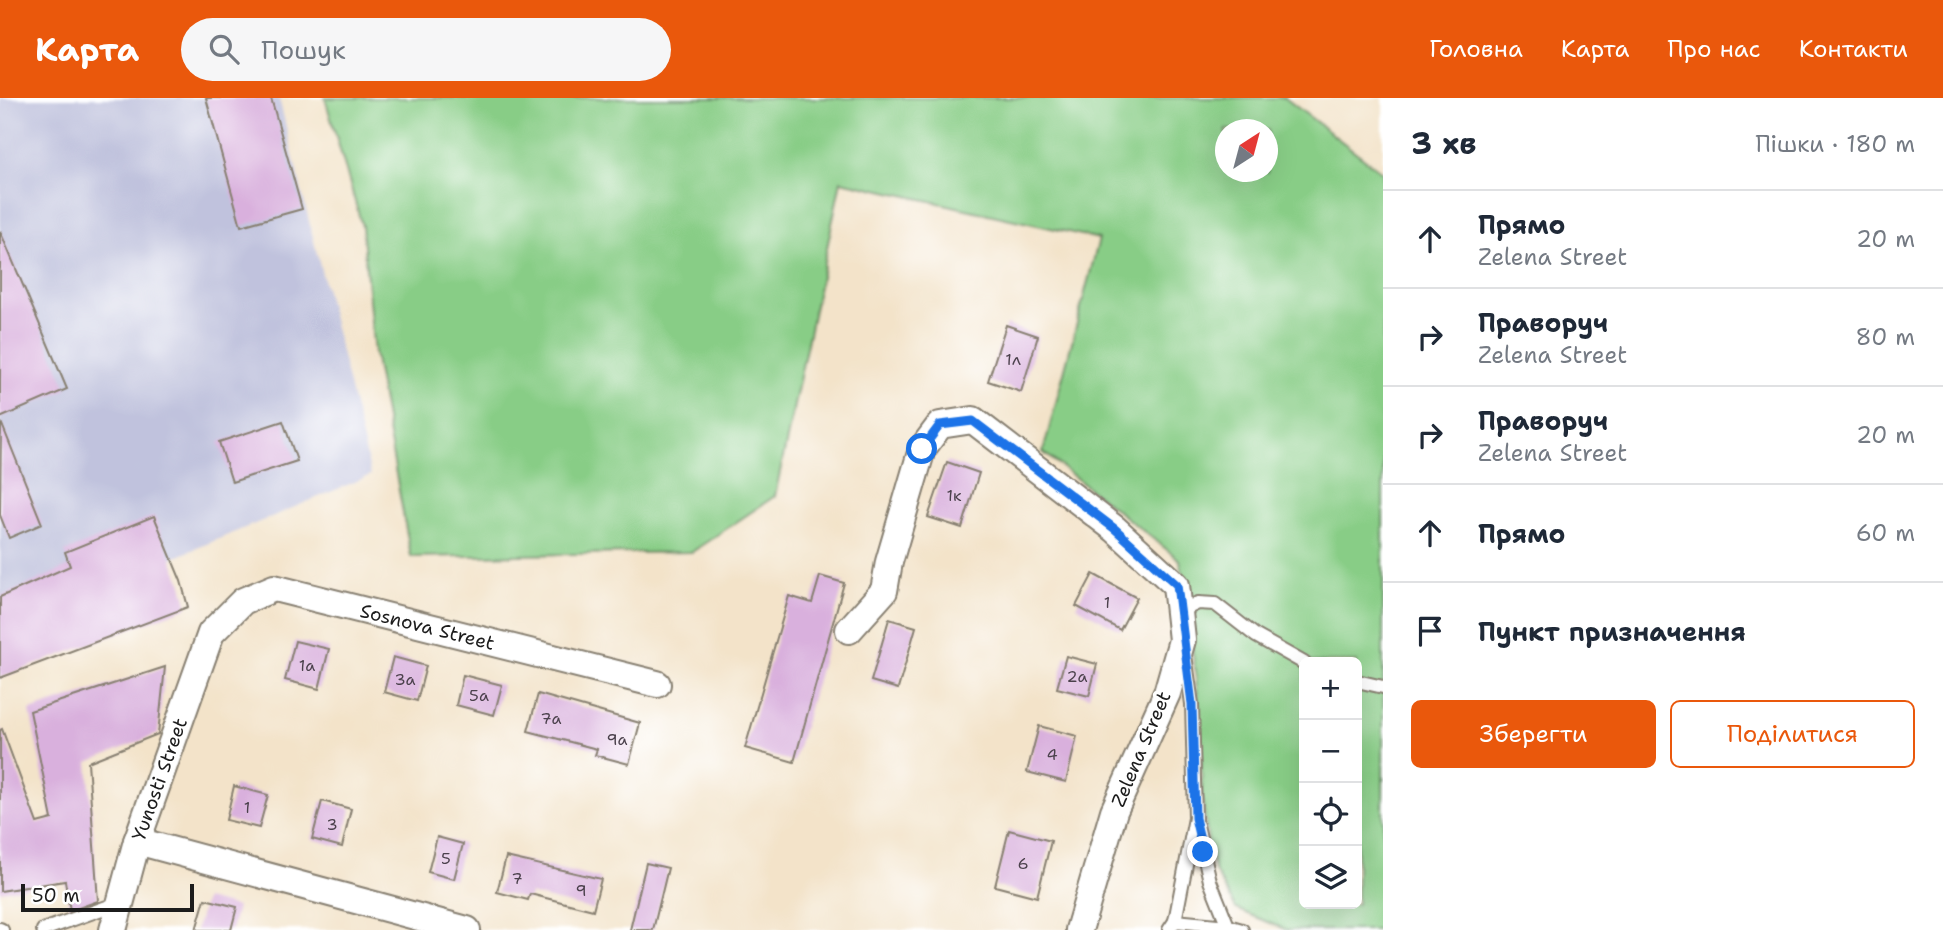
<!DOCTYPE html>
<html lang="uk">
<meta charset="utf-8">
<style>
body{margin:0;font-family:"Shantell Sans",sans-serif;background:#f6f6f7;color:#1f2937}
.controls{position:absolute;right:21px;bottom:21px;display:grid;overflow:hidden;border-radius:10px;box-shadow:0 7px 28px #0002}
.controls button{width:63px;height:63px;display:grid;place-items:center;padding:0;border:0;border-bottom:2px solid #e0e1e3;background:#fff;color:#1f2937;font:35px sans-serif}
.compass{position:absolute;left:1215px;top:21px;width:63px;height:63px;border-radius:50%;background:#fff;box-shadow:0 7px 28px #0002;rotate:36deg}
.scale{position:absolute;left:21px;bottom:18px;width:173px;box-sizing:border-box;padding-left:7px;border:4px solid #1c1c1c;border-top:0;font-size:19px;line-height:24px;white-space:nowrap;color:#1c1c1c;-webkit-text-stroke:5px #fff;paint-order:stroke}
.stop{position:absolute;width:21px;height:21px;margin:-16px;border:5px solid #1a73e8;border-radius:50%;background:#fff}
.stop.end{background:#1a73e8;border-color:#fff;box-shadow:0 2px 7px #0008}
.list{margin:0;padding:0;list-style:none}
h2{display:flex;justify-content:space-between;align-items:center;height:91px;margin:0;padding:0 28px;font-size:30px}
h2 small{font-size:23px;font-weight:400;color:#747a83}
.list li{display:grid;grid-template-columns:46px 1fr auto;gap:21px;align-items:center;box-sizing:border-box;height:98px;padding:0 28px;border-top:2px solid #e0e1e3}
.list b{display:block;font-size:26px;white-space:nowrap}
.list p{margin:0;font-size:23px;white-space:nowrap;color:#747a83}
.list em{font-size:23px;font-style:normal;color:#747a83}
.actions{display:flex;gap:14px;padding:21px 28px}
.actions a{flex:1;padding:16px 0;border:2px solid #ea580c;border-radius:10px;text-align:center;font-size:24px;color:#ea580c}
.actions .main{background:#ea580c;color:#fff}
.icon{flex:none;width:38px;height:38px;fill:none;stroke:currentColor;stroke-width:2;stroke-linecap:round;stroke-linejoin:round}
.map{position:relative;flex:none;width:1383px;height:832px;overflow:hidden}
header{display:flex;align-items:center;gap:42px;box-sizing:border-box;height:98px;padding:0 35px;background:#ea580c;color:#fff}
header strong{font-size:33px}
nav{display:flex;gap:38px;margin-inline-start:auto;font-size:24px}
.search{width:490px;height:63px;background:#f6f6f7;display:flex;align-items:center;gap:18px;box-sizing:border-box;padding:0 24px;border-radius:38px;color:#747a83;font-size:26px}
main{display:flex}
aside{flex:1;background:#fff}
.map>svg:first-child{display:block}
</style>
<header>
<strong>Карта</strong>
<div class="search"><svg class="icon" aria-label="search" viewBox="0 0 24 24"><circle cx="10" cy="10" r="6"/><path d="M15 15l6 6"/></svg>Пошук</div>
<nav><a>Головна</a><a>Карта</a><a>Про нас</a><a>Контакти</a></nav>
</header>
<main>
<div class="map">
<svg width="1383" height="832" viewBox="0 0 1383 832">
<rect width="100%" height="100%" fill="#fff"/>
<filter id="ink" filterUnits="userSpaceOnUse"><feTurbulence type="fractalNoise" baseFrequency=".0143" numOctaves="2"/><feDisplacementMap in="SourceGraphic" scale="14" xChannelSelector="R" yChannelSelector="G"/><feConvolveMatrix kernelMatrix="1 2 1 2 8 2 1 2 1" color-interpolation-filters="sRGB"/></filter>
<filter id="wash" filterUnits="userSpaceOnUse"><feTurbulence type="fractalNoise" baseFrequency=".00686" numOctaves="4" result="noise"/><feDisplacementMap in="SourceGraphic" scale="28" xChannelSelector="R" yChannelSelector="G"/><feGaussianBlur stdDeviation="1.57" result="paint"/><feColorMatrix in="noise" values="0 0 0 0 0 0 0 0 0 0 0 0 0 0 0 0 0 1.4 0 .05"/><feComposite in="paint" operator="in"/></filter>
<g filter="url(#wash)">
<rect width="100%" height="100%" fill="#f3e3c9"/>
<polygon fill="#c0c2dd" points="0,0 279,0 371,377 0,533"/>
<path fill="#88cd86" stroke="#527451" stroke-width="2" fill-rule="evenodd" d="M 325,0 L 1285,0 L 1383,75 L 1383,832 L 1287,832 L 1236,811 L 1215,773 L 1209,751 L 1202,698 L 1201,643 L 1197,590 L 1185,489 L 1180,462 L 1043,354 L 1099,141 L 841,83 L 775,398 L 692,454 L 411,459 L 374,255 L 362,128 ZM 1226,32 L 1268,32 L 1268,74 L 1226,74 ZM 1304,564 L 1357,564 L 1357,806 L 1304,806 Z"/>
<g id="blocks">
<g fill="#d9b0dd">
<polygon points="206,0 271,0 302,111 241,128"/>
<polygon points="0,133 67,291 0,320"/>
<polygon points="1006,227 1038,238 1021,294 988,283"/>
<polygon points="283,323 297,363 232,384 219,344"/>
<polygon points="1,324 42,426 9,440 0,417"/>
<polygon points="947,364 979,375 962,430 928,419"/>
<polygon points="154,418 181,483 188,509 0,580 0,499 70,468 65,454"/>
<polygon points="1093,476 1137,500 1120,532 1076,508"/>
<polygon points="820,478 844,485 794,664 745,650 789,498 812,505"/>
<polygon points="889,521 916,529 898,591 871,583"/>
<polygon points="295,543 329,551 319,591 285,582"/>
<polygon points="1066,558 1097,566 1089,598 1057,590"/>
<polygon points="393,559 426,568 417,603 384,594"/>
<polygon points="165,569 158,636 88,664 98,803 70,813 65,783 0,793 0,632 2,631 37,725 52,721 30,613"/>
<polygon points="463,577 502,587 494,617 456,607"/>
<polygon points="538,596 640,625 629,666 595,657 597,651 528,633"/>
<polygon points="1039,628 1077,638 1066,684 1027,674"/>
<polygon points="234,688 268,697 259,730 226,722"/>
<polygon points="322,703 351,711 342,749 312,741"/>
<polygon points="1009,732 1051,743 1037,799 995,788"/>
<polygon points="437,739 463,746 454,781 428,774"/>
<polygon points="506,759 601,781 593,812 530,796 528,802 497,794"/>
<polygon points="646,765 668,770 653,832 630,832"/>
<polygon points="205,801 237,809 231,832 196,832"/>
</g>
</g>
</g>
<g filter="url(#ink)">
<use href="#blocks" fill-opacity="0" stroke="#888072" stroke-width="2"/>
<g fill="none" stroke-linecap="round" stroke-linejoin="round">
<defs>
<g id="service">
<polyline points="1179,514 1198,505 1215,506 1256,538 1304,565"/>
<polyline points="1357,583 1383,589"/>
<polyline points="1197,727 1210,783 1228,828"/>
<polyline points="1175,823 1195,720 1192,606 1185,557"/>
<polyline points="0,831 2,832"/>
<polyline points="43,832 121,804"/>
<polyline points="1169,832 1175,823 1228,828 1242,832"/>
</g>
<g id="minor">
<polyline points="849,532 884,493 889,464 922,351 940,327 973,322 1115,431 1176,487 1182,542 1167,595 1114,713 1079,832"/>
<polyline points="137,743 467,832"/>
<path id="s1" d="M 113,832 L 137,743 L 211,535 L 243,503 L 274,490 L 657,586"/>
</g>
</defs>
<use href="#service" stroke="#888072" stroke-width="16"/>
<use href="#minor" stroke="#888072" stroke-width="30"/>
<use href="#service" stroke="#fff" stroke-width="12"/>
<use href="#minor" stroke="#fff" stroke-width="26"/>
</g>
</g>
<g fill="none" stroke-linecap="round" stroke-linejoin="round" filter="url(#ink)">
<polyline stroke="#1a73e8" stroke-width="9" points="922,351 940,327 973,323 1115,431 1177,487 1192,606 1195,720 1203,754"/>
</g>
<g text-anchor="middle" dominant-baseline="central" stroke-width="7" stroke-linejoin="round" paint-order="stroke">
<g font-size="16" fill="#4b414c">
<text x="1013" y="261">1л</text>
<text x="954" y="397">1к</text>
<text x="1107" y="504">1</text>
<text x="307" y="567">1а</text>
<text x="1077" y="578">2а</text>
<text x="405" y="581">3а</text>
<text x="479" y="597">5а</text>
<text x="551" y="620">7а</text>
<text x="617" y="641">9а</text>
<text x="1052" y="656">4</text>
<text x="247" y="709">1</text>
<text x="332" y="726">3</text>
<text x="446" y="760">5</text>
<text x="1023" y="765">6</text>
<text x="517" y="780">7</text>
<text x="581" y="792">9</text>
</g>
<g font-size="19" fill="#1c1c1c" stroke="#fff">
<text stroke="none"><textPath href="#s1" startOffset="550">Sosnova Street</textPath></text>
<text transform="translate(1141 651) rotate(-67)">Zelena Street</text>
<text stroke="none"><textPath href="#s1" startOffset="158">Yunosti Street</textPath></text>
</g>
</g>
</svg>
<div class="controls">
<button>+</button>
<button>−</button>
<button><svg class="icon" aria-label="locate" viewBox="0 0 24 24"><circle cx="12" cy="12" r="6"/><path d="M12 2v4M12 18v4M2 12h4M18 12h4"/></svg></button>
<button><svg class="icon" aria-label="layers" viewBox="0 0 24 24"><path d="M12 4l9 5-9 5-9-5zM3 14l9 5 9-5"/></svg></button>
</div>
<svg class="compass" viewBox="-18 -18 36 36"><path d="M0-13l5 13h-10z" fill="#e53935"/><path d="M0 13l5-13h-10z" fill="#747a83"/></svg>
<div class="scale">50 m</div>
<div class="stop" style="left:922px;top:351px"></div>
<div class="stop end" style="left:1203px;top:754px"></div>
</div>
<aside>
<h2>3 хв<small>Пішки · 180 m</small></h2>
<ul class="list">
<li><svg class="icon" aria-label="ahead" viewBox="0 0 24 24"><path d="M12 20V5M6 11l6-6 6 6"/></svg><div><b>Прямо</b><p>Zelena Street</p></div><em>20 m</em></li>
<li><svg class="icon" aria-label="right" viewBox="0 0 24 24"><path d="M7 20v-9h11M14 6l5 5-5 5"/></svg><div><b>Праворуч</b><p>Zelena Street</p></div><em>80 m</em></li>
<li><svg class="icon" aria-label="right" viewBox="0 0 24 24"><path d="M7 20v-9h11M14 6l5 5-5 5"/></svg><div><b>Праворуч</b><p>Zelena Street</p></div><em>20 m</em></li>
<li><svg class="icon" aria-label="ahead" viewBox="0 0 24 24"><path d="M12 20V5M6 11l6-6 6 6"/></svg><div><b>Прямо</b></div><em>60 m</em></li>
<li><svg class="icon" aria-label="arrive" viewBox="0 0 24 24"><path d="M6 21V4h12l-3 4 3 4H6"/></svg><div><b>Пункт призначення</b></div></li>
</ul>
<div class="actions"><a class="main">Зберегти</a><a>Поділитися</a></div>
</aside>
</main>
